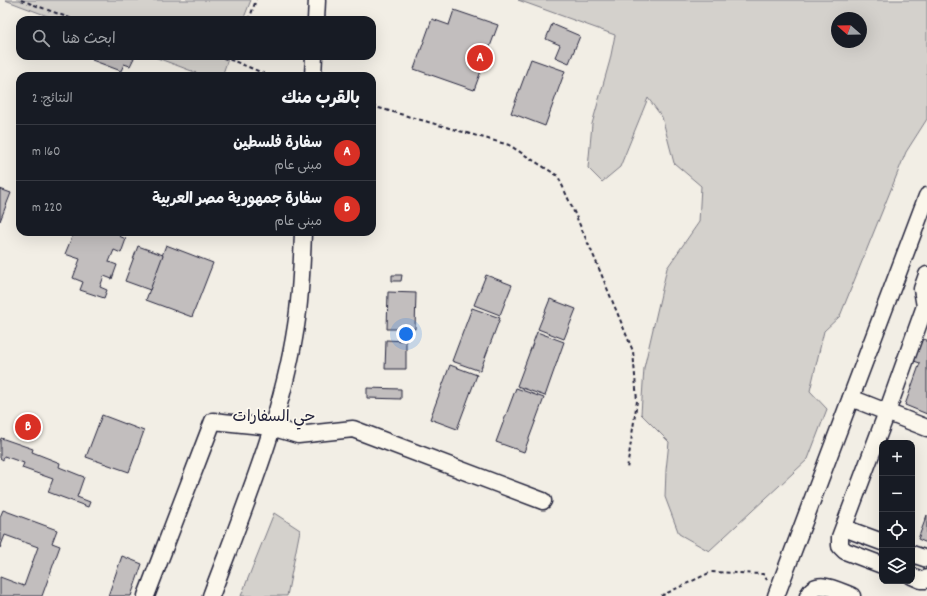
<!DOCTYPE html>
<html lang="ar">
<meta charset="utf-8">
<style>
body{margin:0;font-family:Dekko,"Playpen Sans Arabic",sans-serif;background:#242831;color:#f1f3f6;direction:rtl}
.controls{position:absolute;right:12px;bottom:12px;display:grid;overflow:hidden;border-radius:8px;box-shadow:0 4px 16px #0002}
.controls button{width:36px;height:36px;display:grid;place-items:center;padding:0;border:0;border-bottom:1px solid #363941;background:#171b24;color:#f1f3f6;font:20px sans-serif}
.compass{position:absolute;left:831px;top:12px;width:36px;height:36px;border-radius:50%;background:#171b24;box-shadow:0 4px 16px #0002;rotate:290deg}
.you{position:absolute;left:406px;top:334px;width:14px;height:14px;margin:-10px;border:3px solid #fff;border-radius:50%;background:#1a73e8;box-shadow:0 0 0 6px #1a73e833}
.badge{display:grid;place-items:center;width:26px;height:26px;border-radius:50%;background:#d93025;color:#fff;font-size:13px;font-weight:700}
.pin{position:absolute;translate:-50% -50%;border:2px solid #fff;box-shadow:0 1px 4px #0006}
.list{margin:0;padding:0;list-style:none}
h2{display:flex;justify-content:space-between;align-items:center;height:52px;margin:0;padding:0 16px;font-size:17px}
h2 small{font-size:13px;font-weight:400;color:#9ea1a6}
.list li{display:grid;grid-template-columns:26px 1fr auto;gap:12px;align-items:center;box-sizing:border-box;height:56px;padding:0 16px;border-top:1px solid #363941}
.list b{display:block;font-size:15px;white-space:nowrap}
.list p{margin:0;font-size:13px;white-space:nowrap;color:#9ea1a6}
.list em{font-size:13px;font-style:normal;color:#9ea1a6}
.icon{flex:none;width:22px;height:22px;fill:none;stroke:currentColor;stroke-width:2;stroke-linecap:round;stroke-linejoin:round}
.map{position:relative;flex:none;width:927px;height:596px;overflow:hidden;direction:ltr}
.search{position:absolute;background:#171b24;box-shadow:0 4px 16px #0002;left:16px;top:16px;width:360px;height:44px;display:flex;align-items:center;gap:10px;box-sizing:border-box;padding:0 14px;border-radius:12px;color:#9ea1a6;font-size:15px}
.panel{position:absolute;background:#171b24;box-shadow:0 4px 16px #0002;left:16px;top:72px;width:360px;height:164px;border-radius:12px;direction:rtl}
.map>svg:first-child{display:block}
</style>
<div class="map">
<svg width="927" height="596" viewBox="0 0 927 596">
<rect width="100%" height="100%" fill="#f2eee5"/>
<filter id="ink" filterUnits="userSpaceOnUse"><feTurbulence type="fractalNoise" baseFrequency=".025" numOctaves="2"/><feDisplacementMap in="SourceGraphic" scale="8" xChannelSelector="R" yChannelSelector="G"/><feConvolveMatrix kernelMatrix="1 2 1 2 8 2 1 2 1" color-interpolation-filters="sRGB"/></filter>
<g filter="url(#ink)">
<g fill="#d4d1cc" stroke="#7b7a84" fill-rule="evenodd">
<polygon points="5,0 251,0 243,20 58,20"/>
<path d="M 518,0 L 927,0 L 927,119 L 906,152 L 840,316 L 824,331 L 810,391 L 827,409 L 808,459 L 709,551 L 679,534 L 665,497 L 666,470 L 669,442 L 641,414 L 644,368 L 667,268 L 699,222 L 701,186 L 674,163 L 662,117 L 648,98 L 620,167 L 602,182 L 588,168 L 592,124 L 610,60 L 615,35 ZM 837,18 L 861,18 L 861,42 L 837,42 Z"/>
<polygon points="152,56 229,56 222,76 205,76"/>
<polygon points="274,513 300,530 287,596 241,596"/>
</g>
<g fill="#c2bebe" stroke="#22223b">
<polygon points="454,10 498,25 474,90 414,69 432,19 449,25"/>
<polygon points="552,24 580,36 569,63 555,57 560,45 546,39"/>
<polygon points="94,56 129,56 134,58 130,66 124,64 121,71 92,60"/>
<polygon points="531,59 565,71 545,126 511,113"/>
<polygon points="0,189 11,193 0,221"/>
<polygon points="74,232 121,232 119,236 126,239 121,253 114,250 109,262 117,265 112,279 104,276 100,287 107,290 104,298 80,290 83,282 73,278 80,259 65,254"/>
<polygon points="166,245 213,263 192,317 146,300"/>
<polygon points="138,246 163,255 150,290 125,281"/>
<polygon points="392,275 402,275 401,281 392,281"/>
<polygon points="486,275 512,285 500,315 474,305"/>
<polygon points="388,292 416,293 415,329 387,329"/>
<polygon points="550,299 576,309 564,339 538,329"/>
<polygon points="472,308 500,318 480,371 452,361"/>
<polygon points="537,332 564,342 545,396 517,386"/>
<polygon points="922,339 927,340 927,414 905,405 920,363 914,361"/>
<polygon points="386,340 406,341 406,369 385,369"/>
<polygon points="450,365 477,375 457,429 430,419"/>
<polygon points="367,388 401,389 401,399 367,398"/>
<polygon points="516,388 544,398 524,452 496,442"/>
<polygon points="102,415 144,431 129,472 86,457"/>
<polygon points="1,438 33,449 32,452 60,463 59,467 84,477 77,497 90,502 88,507 48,492 53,479 22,468 24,463 4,456 3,460 0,458 0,441"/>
<polygon points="3,510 57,530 52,543 60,546 42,596 0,596 0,577 24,586 38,547 5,535 0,548 0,517"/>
<polygon points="927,515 927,543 918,539"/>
<polygon points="122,556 142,564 131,596 108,596"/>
</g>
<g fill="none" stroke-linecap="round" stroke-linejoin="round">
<defs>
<g id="minor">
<polyline points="316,20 317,0"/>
<polyline points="313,76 314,56"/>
<polyline points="851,398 927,428"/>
<polyline points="844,528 882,542"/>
<polyline points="912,554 927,559"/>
<polyline points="882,565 845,551 840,546 840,537 887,412 925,306 922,289 927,275"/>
<polyline points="912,576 921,580 926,580 927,578"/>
<polyline points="146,596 213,421 271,427 298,435 353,429 543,501"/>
<path d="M 211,596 C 244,508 282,419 296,326 C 301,295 302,263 303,232"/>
<polyline points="776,596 927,196"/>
<path d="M 808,596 C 816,577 838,591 852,596"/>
</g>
</defs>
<use href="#minor" stroke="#22223b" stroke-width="19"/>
<g stroke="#22223b" stroke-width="2" stroke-dasharray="4 3" stroke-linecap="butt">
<polyline points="21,0 75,20"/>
<polyline points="249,20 256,0"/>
<polyline points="216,56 234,61"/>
<polyline points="236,56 234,61 270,76"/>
<polyline points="372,106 509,145 558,176 595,259 633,351 637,401 627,469"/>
<polyline points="661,596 711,572 763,574 767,580"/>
</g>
<use href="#minor" stroke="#fbf7ec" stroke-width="16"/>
</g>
</g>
<g text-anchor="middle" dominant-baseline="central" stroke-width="3.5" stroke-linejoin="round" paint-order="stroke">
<g font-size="16" fill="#22223b" stroke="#fbf7ec">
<text x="274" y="417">حي السفارات</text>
</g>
</g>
</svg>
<div class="controls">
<button>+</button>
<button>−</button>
<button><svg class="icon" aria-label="locate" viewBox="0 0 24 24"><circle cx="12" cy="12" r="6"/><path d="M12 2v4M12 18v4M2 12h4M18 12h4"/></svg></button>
<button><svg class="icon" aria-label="layers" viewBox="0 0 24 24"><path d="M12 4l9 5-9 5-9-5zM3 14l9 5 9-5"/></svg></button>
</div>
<svg class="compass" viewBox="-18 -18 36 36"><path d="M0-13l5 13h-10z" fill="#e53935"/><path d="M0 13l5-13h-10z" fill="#9ea1a6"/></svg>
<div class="you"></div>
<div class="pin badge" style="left:480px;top:58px">A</div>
<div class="pin badge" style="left:28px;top:427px">B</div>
<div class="search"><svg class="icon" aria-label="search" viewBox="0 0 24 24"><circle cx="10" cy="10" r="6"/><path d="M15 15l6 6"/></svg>ابحث هنا</div>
<section class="panel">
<h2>بالقرب منك<small>النتائج: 2</small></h2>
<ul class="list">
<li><span class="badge">A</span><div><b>سفارة فلسطين</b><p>مبنى عام</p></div><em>160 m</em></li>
<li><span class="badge">B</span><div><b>سفارة جمهورية مصر العربية</b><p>مبنى عام</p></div><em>220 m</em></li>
</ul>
</section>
</div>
